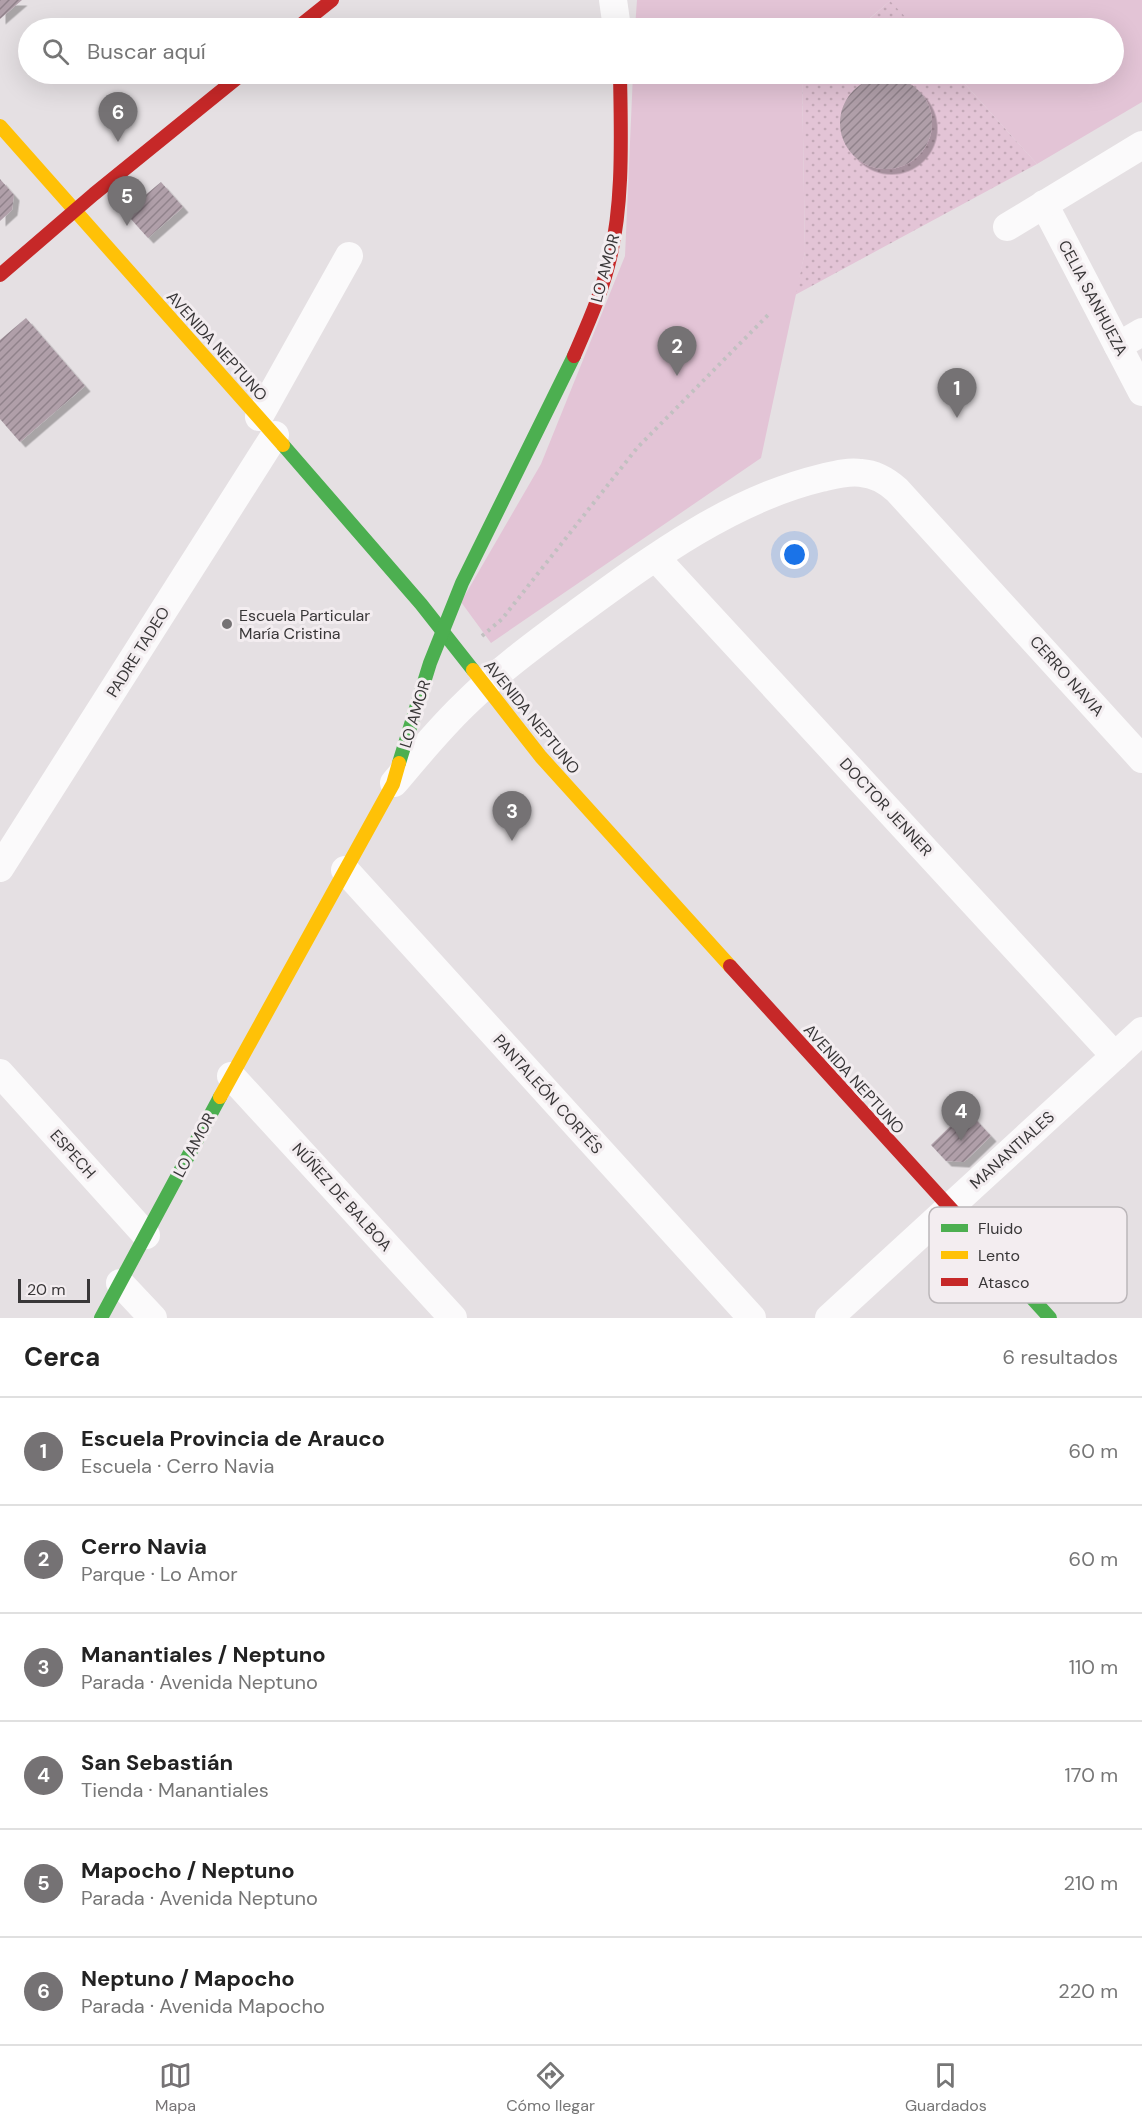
<!DOCTYPE html>
<html lang="es">
<meta charset="utf-8">
<style>
body{margin:0;font-family:"DM Sans",sans-serif;background:#f6f6f6;color:#222}
.scale{position:absolute;left:18px;bottom:15px;width:72px;box-sizing:border-box;padding-left:6px;border:3px solid #393738;border-top:0;font-size:16px;line-height:21px;white-space:nowrap;color:#393738;-webkit-text-stroke:4px #f3edf0;paint-order:stroke}
.you{position:absolute;left:795px;top:555px;width:21px;height:21px;margin:-15px;border:4px solid #fff;border-radius:50%;background:#1a73e8;box-shadow:0 0 0 9px #1a73e833}
.badge{display:grid;place-items:center;width:39px;height:39px;border-radius:50%;background:#757274;color:#fff;font-size:20px;font-weight:700}
.pin{position:absolute;translate:-50% -50px;filter:drop-shadow(0 2px 3px #0008)}
.pin::after{content:'';position:absolute;top:32px;width:21px;height:18px;background:inherit;clip-path:polygon(0 0,100% 0,50% 100%)}
.list{margin:0;padding:0;list-style:none}
h2{display:flex;justify-content:space-between;align-items:center;height:78px;margin:0;padding:0 24px;font-size:26px}
h2 small{font-size:20px;font-weight:400;color:#767676}
.list li{display:grid;grid-template-columns:39px 1fr auto;gap:18px;align-items:center;box-sizing:border-box;height:108px;padding:0 24px;border-top:2px solid #e0e0e0}
.list b{display:block;font-size:22px;white-space:nowrap}
.list p{margin:0;font-size:20px;white-space:nowrap;color:#767676}
.list em{font-size:20px;font-style:normal;color:#767676}
.icon{flex:none;width:33px;height:33px;fill:none;stroke:currentColor;stroke-width:2;stroke-linecap:round;stroke-linejoin:round}
.map{position:relative;flex:none;width:1142px;height:1318px;overflow:hidden}
.search{position:absolute;background:#fff;box-shadow:0 6px 24px #0002;left:18px;right:18px;top:18px;height:66px;display:flex;align-items:center;gap:15px;box-sizing:border-box;padding:0 21px;border-radius:33px;color:#767676;font-size:22px}
.sheet{height:726px;background:#fff}
nav{display:flex;justify-content:space-around;align-items:center;box-sizing:border-box;height:84px;border-top:2px solid #e0e0e0;background:#fff;font-size:16px;color:#767676}
nav a{display:grid;justify-items:center;gap:3px}
nav .on{color:#757274}
.map>svg:first-child{display:block}
</style>
<div class="map">
<svg width="1142" height="1318" viewBox="0 0 1142 1318">
<defs>
<pattern id="grass-dots" width="8" height="8" patternUnits="userSpaceOnUse" patternTransform="scale(1.5)"><rect width="8" height="8" fill="#e3c4d6"/><path d="M2 2h.1M6 6h.1" fill="none" stroke="#c4a9b8" stroke-width="1.8" stroke-linecap="round"/></pattern>
<pattern id="building-hatch" width="6" height="6" patternUnits="userSpaceOnUse" patternTransform="scale(1.5)"><rect width="6" height="6" fill="#b09fa9"/><path d="M-1 1l2-2M0 6l6-6M5 7l2-2" fill="none" stroke="#90828b"/></pattern>
<filter id="shadow"><feDropShadow dx="5.5" dy="5.5" stdDeviation="0" flood-color="#0004"/></filter>
</defs>
<rect width="100%" height="100%" fill="#e5e0e3"/>
<g fill="url(#grass-dots)">
<polygon points="891,0 916,28 859,28"/>
<polygon points="807,74 956,74 1037,164 795,295 805,252 802,78"/>
</g>
<g fill="#e3c4d6">
<polygon points="637,0 1142,0 1142,102 1037,164 956,74 1114,74 1114,28 916,28 890,1 858,28 635,28"/>
<polygon points="633,74 807,74 802,78 805,252 761,458 491,643 461,602 541,464 625,256"/>
</g>
<g fill="url(#building-hatch)" filter="url(#shadow)">
<polygon points="0,0 22,0 0,19"/>
<circle cx="886" cy="123" r="46"/>
<polygon points="0,179 14,195 12,210 0,221"/>
<polygon points="161,182 183,207 148,238 130,218 131,207"/>
<polygon points="26,318 85,386 20,442 0,419 0,340"/>
<polygon points="967,1110 991,1136 964,1162 946,1161 931,1145"/>
</g>
<g fill="none" stroke-linecap="round" stroke-linejoin="round">
<polyline stroke="#c2c0c1" stroke-width="4" stroke-dasharray="3 4.5" stroke-linecap="butt" points="482,636 502,619 637,448 768,315"/>
<g stroke="#fbfafb" stroke-width="28">
<polyline points="613,0 617,28"/>
<polyline points="1044,204 1142,392"/>
<polyline points="1007,227 1142,145"/>
<polyline points="1118,346 1142,332"/>
<polyline points="259,417 349,256"/>
<polyline points="656,558 1115,1056"/>
<path d="M 394,783 C 417,756 439,729 464,705 C 498,671 538,642 577,613 C 651,559 730,500 821,478 C 834,475 848,471 861,473 C 876,474 887,481 897,490 L 1142,759"/>
<polyline points="0,868 275,435"/>
<polyline points="345,870 752,1318"/>
<polyline points="0,1073 146,1235"/>
<polyline points="231,1076 453,1318"/>
<polyline points="120,1283 153,1318"/>
<polyline points="829,1318 1142,1031"/>
</g>
<g stroke="#4caf50" stroke-width="14">
<polyline points="283,445 421,604 473,670"/>
<polyline points="399,763 430,663 462,583 574,356"/>
<polyline points="963,1222 1050,1318"/>
<polyline points="101,1318 220,1097"/>
</g>
<g stroke="#ffc107" stroke-width="14">
<polyline points="0,126 283,445"/>
<polyline points="473,670 541,757 730,966"/>
<polyline points="220,1097 393,784 399,763"/>
</g>
<g stroke="#c62828" stroke-width="14">
<polyline points="297,28 332,0"/>
<polyline points="0,275 94,194 242,74"/>
<path d="M 574,356 C 587,326 600,297 608,266 C 624,207 621,135 620,74"/>
<polyline points="730,966 963,1222"/>
</g>
</g>
<circle fill="#757274" stroke="#f3edf0" stroke-width="2" cx="227" cy="624" r="6"/>
<g text-anchor="middle" dominant-baseline="central" stroke-width="6" stroke-linejoin="round" paint-order="stroke">
<g font-size="16" fill="#393738" stroke="#f3edf0">
<text transform="translate(605 268) rotate(-75)">LO AMOR</text>
<text transform="translate(1093 298) rotate(62)">CELIA SANHUEZA</text>
<text transform="translate(217 346) rotate(48)">AVENIDA NEPTUNO</text>
<text transform="translate(138 652) rotate(-58)">PADRE TADEO</text>
<text transform="translate(1067 676) rotate(48)">CERRO NAVIA</text>
<text transform="translate(415 714) rotate(-73)">LO AMOR</text>
<text transform="translate(532 717) rotate(51)">AVENIDA NEPTUNO</text>
<text transform="translate(886 807) rotate(47)">DOCTOR JENNER</text>
<text transform="translate(854 1079) rotate(48)">AVENIDA NEPTUNO</text>
<text transform="translate(548 1094) rotate(48)">PANTALEÓN CORTÉS</text>
<text transform="translate(194 1145) rotate(-62)">LO AMOR</text>
<text transform="translate(1012 1150) rotate(-42)">MANANTIALES</text>
<text transform="translate(73 1154) rotate(48)">ESPECH</text>
<text transform="translate(342 1197) rotate(48)">NÚÑEZ DE BALBOA</text>
</g>
<g font-size="16" fill="#393738" stroke="#f3edf0" text-anchor="start">
<text x="239" y="615">Escuela Particular<tspan x="239" dy="18">María Cristina</tspan></text>
</g>
</g>
<rect x="929" y="1207" width="198" height="96" rx="9" fill="#f3edf0" stroke="#bbb6b9" stroke-width="1.5"/>
<rect x="941" y="1224" width="27" height="8" fill="#4caf50"/>
<rect x="941" y="1251" width="27" height="8" fill="#ffc107"/>
<rect x="941" y="1278" width="27" height="8" fill="#c62828"/>
<g font-size="16" fill="#393738">
<text x="978" y="1234">Fluido</text>
<text x="978" y="1261">Lento</text>
<text x="978" y="1288">Atasco</text>
</g>
</svg>
<div class="scale">20 m</div>
<div class="you"></div>
<div class="pin badge" style="left:957px;top:418px">1</div>
<div class="pin badge" style="left:677px;top:376px">2</div>
<div class="pin badge" style="left:512px;top:841px">3</div>
<div class="pin badge" style="left:961px;top:1141px">4</div>
<div class="pin badge" style="left:127px;top:226px">5</div>
<div class="pin badge" style="left:118px;top:142px">6</div>
<div class="search"><svg class="icon" aria-label="search" viewBox="0 0 24 24"><circle cx="10" cy="10" r="6"/><path d="M15 15l6 6"/></svg>Buscar aquí</div>
</div>
<section class="sheet">
<h2>Cerca<small>6 resultados</small></h2>
<ul class="list">
<li><span class="badge">1</span><div><b>Escuela Provincia de Arauco</b><p>Escuela · Cerro Navia</p></div><em>60 m</em></li>
<li><span class="badge">2</span><div><b>Cerro Navia</b><p>Parque · Lo Amor</p></div><em>60 m</em></li>
<li><span class="badge">3</span><div><b>Manantiales / Neptuno</b><p>Parada · Avenida Neptuno</p></div><em>110 m</em></li>
<li><span class="badge">4</span><div><b>San Sebastián</b><p>Tienda · Manantiales</p></div><em>170 m</em></li>
<li><span class="badge">5</span><div><b>Mapocho / Neptuno</b><p>Parada · Avenida Neptuno</p></div><em>210 m</em></li>
<li><span class="badge">6</span><div><b>Neptuno / Mapocho</b><p>Parada · Avenida Mapocho</p></div><em>220 m</em></li>
</ul>
</section>
<nav>
<a class="on"><svg class="icon" aria-label="map" viewBox="0 0 24 24"><path d="M3 6l6-2 6 2 6-2v14l-6 2-6-2-6 2zM9 4v14M15 6v14"/></svg>Mapa</a>
<a><svg class="icon" aria-label="directions" viewBox="0 0 24 24"><path d="M12 3l9 9-9 9-9-9zM9 14v-3h6M13 9l2 2-2 2"/></svg>Cómo llegar</a>
<a><svg class="icon" aria-label="saved" viewBox="0 0 24 24"><path d="M7 4h10v16l-5-4-5 4z"/></svg>Guardados</a>
</nav>
